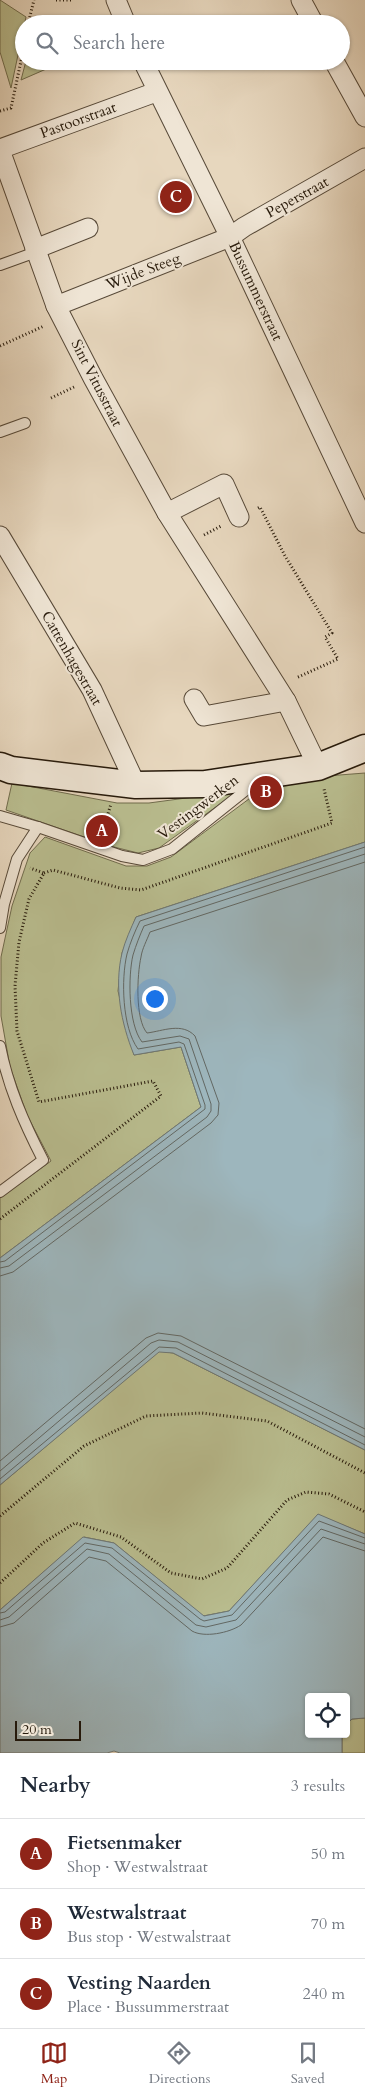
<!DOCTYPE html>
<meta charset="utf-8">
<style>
body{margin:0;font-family:Cardo,serif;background:#f6f6f7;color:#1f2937}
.controls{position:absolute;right:15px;bottom:15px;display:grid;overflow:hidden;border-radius:5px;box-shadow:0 1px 4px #0004}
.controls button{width:45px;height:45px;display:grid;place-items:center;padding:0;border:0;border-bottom:1px solid #e0e1e3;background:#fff;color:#1f2937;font:25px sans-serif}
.scale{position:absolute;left:15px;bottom:12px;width:66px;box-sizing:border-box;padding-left:5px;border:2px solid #271a0b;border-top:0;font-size:14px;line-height:18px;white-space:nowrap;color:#271a0b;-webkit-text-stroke:4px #efe5d5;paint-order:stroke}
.you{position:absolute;left:154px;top:998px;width:18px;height:18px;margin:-12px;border:4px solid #fff;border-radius:50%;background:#1a73e8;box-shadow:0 0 0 8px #1a73e833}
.badge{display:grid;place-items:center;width:32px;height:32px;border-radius:50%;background:#8f2418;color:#fff;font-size:16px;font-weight:700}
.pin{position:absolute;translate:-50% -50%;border:2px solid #fff;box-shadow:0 1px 5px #0006}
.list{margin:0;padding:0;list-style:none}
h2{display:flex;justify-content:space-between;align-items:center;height:65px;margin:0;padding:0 20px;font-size:21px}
h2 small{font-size:16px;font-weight:400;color:#747a83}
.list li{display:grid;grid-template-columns:32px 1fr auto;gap:15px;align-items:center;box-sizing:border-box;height:70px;padding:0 20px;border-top:1px solid #e0e1e3}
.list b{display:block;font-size:19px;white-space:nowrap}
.list p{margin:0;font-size:16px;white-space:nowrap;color:#747a83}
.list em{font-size:16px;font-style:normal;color:#747a83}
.icon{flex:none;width:28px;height:28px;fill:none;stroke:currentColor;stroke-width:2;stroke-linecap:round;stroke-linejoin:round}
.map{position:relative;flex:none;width:365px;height:1753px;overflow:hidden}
.search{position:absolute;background:#fff;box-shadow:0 1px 4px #0004;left:15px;right:15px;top:15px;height:55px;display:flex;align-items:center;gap:12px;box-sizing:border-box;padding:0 18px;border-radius:28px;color:#747a83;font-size:19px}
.sheet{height:275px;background:#fff}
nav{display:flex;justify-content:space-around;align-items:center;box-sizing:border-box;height:70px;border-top:1px solid #e0e1e3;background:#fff;font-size:14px;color:#747a83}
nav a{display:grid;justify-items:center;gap:2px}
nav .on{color:#8f2418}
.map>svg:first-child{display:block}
</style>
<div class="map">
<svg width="365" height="1753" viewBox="0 0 365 1753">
<rect width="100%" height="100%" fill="#e7d7be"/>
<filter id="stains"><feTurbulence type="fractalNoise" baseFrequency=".004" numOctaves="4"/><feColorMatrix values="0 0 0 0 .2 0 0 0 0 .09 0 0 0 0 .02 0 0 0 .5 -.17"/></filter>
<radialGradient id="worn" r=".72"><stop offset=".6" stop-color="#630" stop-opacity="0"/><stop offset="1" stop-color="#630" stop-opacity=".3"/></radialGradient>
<g fill="#b9bd8f" stroke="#706c4d">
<polygon points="0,0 26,17 11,88 0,52"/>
<polygon points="26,61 59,61 60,63 21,80"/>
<polygon points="365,773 365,842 136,917 122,953 118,991 134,1055 181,1047 201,1107 0,1258 0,1198 51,1161 27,1115 10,1067 1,1016 1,957 12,906 30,853 45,837 126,866 147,866 171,857 269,784 301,778"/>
<polygon points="12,783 117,803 149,803 238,791 159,848 138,853 110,846 6,810"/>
<polygon points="159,1351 173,1353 365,1450 365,1534 318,1515 229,1611 203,1616 114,1543 84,1537 0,1610 0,1485"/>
<polygon points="365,1718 365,1753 342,1753 342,1736 346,1734 346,1724 352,1719"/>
</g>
<g fill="#9db6bd" stroke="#6e7876">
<path d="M 365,842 L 365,1450 L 173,1353 L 159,1352 L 0,1485 L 0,1258 L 201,1107 L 181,1047 L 134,1055 C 121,1023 114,987 122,953 C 125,941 131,928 136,917 Z"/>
<polygon points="318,1514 365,1534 365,1718 352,1719 346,1724 346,1697 309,1697 309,1734 342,1734 342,1753 120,1753 114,1751 107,1753 0,1753 0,1610 83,1537 114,1543 204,1616 229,1611"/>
</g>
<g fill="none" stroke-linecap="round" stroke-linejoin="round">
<g stroke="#626864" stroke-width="1">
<path d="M 0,1262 L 5,1261 L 205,1109 L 205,1105 L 184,1044 L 179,1042 L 138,1049 C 122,1027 121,979 127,954 C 130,943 135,931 140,921 L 365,847"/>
<path d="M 0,1268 L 9,1266 L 207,1117 L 211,1111 L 211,1104 L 189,1039 L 180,1036 L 142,1042 C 128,1024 128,976 133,955 C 136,945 140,935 144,926 L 365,854"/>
<path d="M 0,1276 L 13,1272 L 211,1123 L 218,1115 L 219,1103 L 195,1036 C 182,1022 163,1031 147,1033 C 135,1019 137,975 141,957 C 142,949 147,940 150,932 L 365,862"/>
<polyline points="0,1461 146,1338 158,1333 181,1336 365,1429"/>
<polyline points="0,1471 151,1343 159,1340 178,1342 365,1437"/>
<polyline points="0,1479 159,1347 176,1348 365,1445"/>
<polyline points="0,1613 5,1612 85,1543 112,1548 200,1619 204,1621 232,1615 319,1521 365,1538"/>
<polyline points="0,1620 9,1617 87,1549 109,1554 196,1625 206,1627 236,1620 321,1529 365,1544"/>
<path d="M 0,1627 L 14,1623 L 89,1557 L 106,1561 L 192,1631 C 204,1638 229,1633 241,1625 L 323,1537 L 365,1551"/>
</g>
<defs>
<g id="lane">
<polyline points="0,265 36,252"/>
<polyline points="0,432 25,423"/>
<polyline points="0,816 38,827 122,856 143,860 172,849 255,783"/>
<polyline points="0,928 4,904 17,859 38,827"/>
<path d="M 0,1046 C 8,1087 24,1123 43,1160 L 0,1192"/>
</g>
<g id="street">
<polyline points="116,0 126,24"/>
<polyline points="301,0 314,24"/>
<polyline points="143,61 230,237 365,523"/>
<polyline points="334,61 365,117"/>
<polyline points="0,149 156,92"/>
<polyline points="0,150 56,306 93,378 167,513 286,701 318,767"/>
<polyline points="35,249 88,228"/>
<polyline points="56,306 230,237 244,227 365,158"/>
<polyline points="167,513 224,484 239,517"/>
<polyline points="0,536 92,690 136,785"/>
<polyline points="194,699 204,716 286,701"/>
</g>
<polyline id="secondary" points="0,766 11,770 136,785 205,784 318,767 365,748"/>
</defs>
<use href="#lane" stroke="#574938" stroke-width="12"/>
<use href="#street" stroke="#574938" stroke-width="21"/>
<use href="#secondary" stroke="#271a0b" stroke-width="29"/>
<g stroke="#271a0b" stroke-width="3" stroke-dasharray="1 2.5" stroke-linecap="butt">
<polyline points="56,0 71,0"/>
<polyline points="28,24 34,0"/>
<polyline points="0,111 11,108 24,47"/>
<polyline points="0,346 44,326"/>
<polyline points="51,398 74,387"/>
<polyline points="258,508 260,507 285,556 332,633 325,637 338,659 296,678"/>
<polyline points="204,535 221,526"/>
<polyline points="106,820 111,804"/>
<polyline points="44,873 53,870 120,888 141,890 332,823 324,789"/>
<polyline points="0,1219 161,1096 153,1081 39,1102 17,1031 15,986 19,942 29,899 44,873 30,868"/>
<polyline points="0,1516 84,1446 146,1416 202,1413 267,1421 365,1473"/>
<polyline points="0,1583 43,1543 75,1523 121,1537 171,1573 202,1579 227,1568 287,1500 306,1492 329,1494 365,1512"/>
</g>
<use href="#lane" stroke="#efe5d5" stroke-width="10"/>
<use href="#street" stroke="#efe5d5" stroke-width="19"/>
<use href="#secondary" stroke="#efe5d5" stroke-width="26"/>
</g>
<g text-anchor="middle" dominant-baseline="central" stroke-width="4" stroke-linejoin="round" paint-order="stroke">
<g font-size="15" fill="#271a0b" stroke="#efe5d5">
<text transform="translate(78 120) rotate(-20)">Pastoorstraat</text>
<text transform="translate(297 197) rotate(-29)">Peperstraat</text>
<text transform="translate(143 271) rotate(-21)">Wijde Steeg</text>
<text transform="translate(256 291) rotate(65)">Bussummerstraat</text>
<text transform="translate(97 383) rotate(63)">Sint Vitusstraat</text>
<text transform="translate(72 658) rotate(60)">Cattenhagestraat</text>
<text transform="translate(198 807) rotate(-37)">Vestingwerken</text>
</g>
</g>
<rect width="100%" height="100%" filter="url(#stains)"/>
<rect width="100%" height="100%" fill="url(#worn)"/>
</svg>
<div class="controls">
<button><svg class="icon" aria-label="locate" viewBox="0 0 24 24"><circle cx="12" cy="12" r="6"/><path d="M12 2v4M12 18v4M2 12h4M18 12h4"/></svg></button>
</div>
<div class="scale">20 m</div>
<div class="you"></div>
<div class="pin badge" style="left:102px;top:831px">A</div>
<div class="pin badge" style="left:266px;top:792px">B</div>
<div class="pin badge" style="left:176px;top:197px">C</div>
<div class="search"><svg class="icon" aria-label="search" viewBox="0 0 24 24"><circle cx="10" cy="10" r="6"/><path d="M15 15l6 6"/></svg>Search here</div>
</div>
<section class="sheet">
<h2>Nearby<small>3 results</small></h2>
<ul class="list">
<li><span class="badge">A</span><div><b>Fietsenmaker</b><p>Shop · Westwalstraat</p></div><em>50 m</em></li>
<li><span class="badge">B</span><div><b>Westwalstraat</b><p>Bus stop · Westwalstraat</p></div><em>70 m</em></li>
<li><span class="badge">C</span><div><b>Vesting Naarden</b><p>Place · Bussummerstraat</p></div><em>240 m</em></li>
</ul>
</section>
<nav>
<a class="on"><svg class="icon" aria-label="map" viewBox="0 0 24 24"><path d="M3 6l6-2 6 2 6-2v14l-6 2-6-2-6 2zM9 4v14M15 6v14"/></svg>Map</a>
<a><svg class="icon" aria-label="directions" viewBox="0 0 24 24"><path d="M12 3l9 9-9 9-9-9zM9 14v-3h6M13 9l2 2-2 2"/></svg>Directions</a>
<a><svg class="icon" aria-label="saved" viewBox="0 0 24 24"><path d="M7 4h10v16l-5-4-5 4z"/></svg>Saved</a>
</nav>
